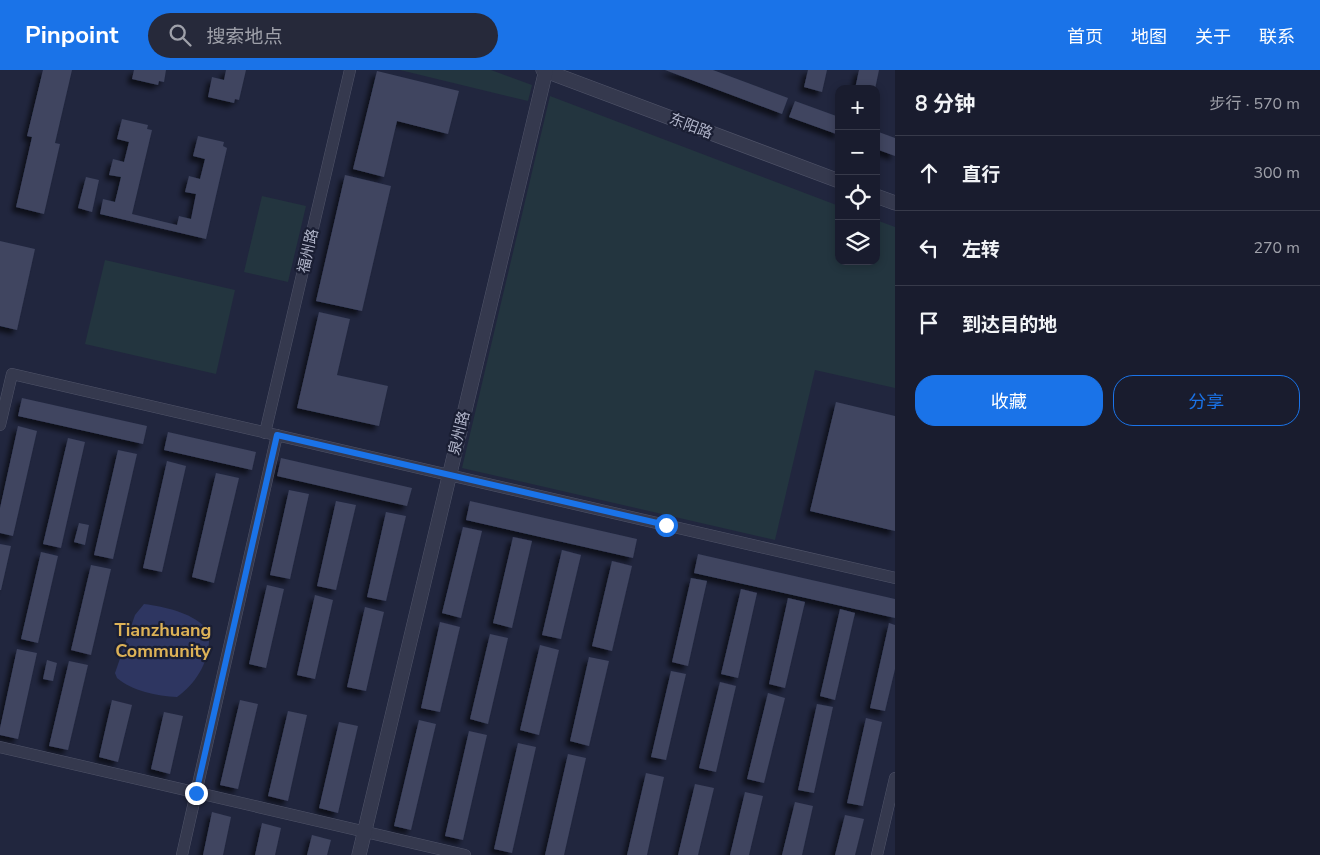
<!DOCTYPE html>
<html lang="zh">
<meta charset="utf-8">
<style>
body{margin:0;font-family:"Nunito Sans","Noto Sans SC",sans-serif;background:#26293a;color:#f1f3f6}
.controls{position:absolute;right:15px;top:15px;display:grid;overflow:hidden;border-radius:10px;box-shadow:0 2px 8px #0003}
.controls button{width:45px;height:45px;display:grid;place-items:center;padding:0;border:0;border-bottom:1px solid #373a4a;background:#191c2e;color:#f1f3f6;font:25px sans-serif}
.stop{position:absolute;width:15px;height:15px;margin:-11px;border:4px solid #1a73e8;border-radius:50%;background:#fff}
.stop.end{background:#1a73e8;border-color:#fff;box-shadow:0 1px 5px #0008}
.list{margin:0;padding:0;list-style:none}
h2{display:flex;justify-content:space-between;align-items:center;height:65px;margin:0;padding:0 20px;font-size:21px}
h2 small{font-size:16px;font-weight:400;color:#9fa1aa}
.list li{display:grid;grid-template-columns:32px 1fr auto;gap:15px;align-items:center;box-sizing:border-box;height:75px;padding:0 20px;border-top:1px solid #373a4a}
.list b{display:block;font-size:19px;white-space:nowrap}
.list em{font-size:16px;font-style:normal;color:#9fa1aa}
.actions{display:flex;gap:10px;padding:15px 20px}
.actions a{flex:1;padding:11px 0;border:1px solid #1a73e8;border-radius:20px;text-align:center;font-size:18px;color:#1a73e8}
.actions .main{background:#1a73e8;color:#fff}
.icon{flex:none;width:28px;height:28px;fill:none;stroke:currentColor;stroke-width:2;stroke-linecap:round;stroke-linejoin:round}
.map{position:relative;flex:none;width:895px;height:785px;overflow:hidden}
header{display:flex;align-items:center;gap:30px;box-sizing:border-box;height:70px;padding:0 25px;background:#1a73e8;color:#fff}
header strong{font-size:24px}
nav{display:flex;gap:28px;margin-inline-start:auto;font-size:18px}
.search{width:350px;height:45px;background:#26293a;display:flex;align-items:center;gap:12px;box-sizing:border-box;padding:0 18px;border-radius:28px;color:#9fa1aa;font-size:19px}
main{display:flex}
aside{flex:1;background:#191c2e}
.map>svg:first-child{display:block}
</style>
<header>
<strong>Pinpoint</strong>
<div class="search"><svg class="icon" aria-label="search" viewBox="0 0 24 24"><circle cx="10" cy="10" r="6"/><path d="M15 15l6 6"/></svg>搜索地点</div>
<nav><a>首页</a><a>地图</a><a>关于</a><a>联系</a></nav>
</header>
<main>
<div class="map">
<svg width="895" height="785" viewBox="0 0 895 785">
<defs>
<filter id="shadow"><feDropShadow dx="-4.5" dy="4.5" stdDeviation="2.5" flood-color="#0009"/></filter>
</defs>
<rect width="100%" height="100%" fill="#21263e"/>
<g fill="#23353f">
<polygon points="400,0 491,0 532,15 528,31"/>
<polygon points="550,26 839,136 839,191 876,191 876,150 895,157 895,318 815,300 775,470 462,398"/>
<polygon points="262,126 306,136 288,212 244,202"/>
<polygon points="105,190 235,220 216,304 85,274"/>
</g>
<path fill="#2e3661" d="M 144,534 C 166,537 189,542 205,557 C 209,561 209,566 209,571 C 208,594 195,614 177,627 C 157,626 132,621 117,608 L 115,603 L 135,545 Z"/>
<g fill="#3f4560" filter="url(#shadow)">
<polygon points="43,0 72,0 55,73 60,74 44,144 16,137 32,67 27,66"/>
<polygon points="134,0 166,0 164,12 159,11 158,15 132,9"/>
<polygon points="226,0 246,0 239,30 235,29 234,33 208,27 212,7 224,10"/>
<polygon points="665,0 713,0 788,28 782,44"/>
<polygon points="808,0 827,0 822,22 804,17"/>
<polygon points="859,0 879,0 875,19 855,19"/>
<polygon points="377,1 459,21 448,64 397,51 384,107 353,99"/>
<polygon points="795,31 839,47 839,65 789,47"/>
<polygon points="122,49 148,55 147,59 152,60 132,144 177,155 179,146 191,149 196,124 185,122 189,106 200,109 205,89 193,86 198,66 224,72 223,76 227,78 206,169 100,144 103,129 115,132 121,107 109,105 113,89 124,92 129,72 117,69"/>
<polygon points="876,61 895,68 895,86 876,79"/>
<polygon points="345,105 391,116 362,241 316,231"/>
<polygon points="86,107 99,110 92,142 78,138"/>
<polygon points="0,171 35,179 17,260 0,256"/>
<polygon points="319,242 350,249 337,305 388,316 379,356 297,338"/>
<polygon points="22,328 147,356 143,374 18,346"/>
<polygon points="836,332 895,346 895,461 810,441"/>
<polygon points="18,356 37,361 13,466 0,463 0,438"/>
<polygon points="168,362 256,382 252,400 164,380"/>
<polygon points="68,368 85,372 61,478 43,474"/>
<polygon points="118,380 137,384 113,489 94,485"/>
<polygon points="281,388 412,418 407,436 277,406"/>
<polygon points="167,391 186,396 162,502 143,498"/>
<polygon points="216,403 239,408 214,513 192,507"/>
<polygon points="289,420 309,424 290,509 270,505"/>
<polygon points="336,431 356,435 336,520 317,516"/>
<polygon points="470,431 637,469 633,488 466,450"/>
<polygon points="386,442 406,446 386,531 367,527"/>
<polygon points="79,453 89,455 85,475 74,472"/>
<polygon points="463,457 482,461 461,548 442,543"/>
<polygon points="513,467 532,471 512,558 493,553"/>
<polygon points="0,474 11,476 1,520 0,520"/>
<polygon points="562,480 581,485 561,569 542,565"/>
<polygon points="41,482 58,486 38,573 21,569"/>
<polygon points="698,484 895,529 895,548 694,503"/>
<polygon points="612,491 632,496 612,581 592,576"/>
<polygon points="91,495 111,499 91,585 71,580"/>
<polygon points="691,508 707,511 688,596 672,592"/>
<polygon points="267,515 284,519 266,598 249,594"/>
<polygon points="741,519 757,523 738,608 721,604"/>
<polygon points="315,525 333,530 315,609 297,605"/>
<polygon points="788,528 805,532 785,618 769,614"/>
<polygon points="365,537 384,542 366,621 347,617"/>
<polygon points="840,539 855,543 835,630 820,626"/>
<polygon points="440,552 460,557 440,642 421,638"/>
<polygon points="889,553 895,555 895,599 885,641 870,638"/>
<polygon points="490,564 508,568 488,654 470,649"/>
<polygon points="540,575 559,580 539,665 520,660"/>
<polygon points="17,579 37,583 18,669 0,665 0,658"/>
<polygon points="589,587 609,591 589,676 570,671"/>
<polygon points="47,590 57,593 53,611 43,609"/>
<polygon points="69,591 88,595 68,680 49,676"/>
<polygon points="671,601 686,604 666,690 651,687"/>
<polygon points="720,612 736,616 716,702 699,698"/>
<polygon points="768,623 785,628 764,713 747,709"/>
<polygon points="112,630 132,635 118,692 99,687"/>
<polygon points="240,630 258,634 238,719 220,715"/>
<polygon points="817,634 833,637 814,723 798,720"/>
<polygon points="288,641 307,645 288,731 268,726"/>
<polygon points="164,642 183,646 170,704 151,699"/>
<polygon points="866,648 882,652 863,736 847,733"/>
<polygon points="419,650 436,654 411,760 394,756"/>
<polygon points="339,652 358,656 338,743 319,738"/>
<polygon points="469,661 487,665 463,770 445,766"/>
<polygon points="518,673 536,677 512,783 494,779"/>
<polygon points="568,684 586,688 564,785 545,785"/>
<polygon points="646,703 664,707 647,785 627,785"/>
<polygon points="695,714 714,718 698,785 678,785"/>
<polygon points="745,722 763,726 749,785 730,785"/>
<polygon points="795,732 813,736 802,785 782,785"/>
<polygon points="212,742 231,747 223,785 203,785"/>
<polygon points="845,745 864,749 855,785 835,785"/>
<polygon points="262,753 281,758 275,785 255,785"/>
<polygon points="312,765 331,770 327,785 307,785"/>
</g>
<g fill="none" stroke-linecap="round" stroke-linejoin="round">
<defs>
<g id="minor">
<polyline points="0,355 12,304 895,508"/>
<polyline points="265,363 350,0"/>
<polyline points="0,677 465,785"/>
<polyline points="182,785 277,365"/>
<polyline points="877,785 895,708"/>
</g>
<g id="tertiary">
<polyline points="543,0 839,111"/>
<polyline points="876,126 895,133"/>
<polyline points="359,785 546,0"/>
</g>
</defs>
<use href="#minor" stroke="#505469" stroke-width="12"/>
<use href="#tertiary" stroke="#505469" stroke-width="15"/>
<use href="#minor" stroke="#35394e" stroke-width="11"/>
<use href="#tertiary" stroke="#35394e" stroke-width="14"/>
</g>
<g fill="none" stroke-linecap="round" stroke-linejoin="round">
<polyline stroke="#1a73e8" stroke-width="6" points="196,723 277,365 666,455"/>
</g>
<g text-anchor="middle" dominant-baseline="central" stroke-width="4.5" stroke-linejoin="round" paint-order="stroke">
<g font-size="15" fill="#b0b4c9" stroke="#1a1e33">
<text transform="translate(691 56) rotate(21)">东阳路</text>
<text transform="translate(308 181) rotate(-77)">福州路</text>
<text transform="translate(459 363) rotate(-76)">泉州路</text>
</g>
<g font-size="18" font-weight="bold" fill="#ddb257" stroke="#1a1e33">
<text x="163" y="560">Tianzhuang<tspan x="163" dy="21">Community</tspan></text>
</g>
</g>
</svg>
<div class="controls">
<button>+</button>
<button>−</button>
<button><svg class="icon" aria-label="locate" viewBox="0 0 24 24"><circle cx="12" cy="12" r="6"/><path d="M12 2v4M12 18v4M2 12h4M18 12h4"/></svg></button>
<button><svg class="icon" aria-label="layers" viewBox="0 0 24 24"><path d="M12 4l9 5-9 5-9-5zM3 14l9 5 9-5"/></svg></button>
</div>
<div class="stop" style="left:666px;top:455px"></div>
<div class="stop end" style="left:196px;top:723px"></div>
</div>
<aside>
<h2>8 分钟<small>步行 · 570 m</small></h2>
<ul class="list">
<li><svg class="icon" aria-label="ahead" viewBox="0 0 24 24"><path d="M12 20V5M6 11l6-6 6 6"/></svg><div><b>直行</b></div><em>300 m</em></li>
<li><svg class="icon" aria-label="left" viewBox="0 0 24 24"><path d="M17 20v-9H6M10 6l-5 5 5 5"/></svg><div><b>左转</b></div><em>270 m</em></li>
<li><svg class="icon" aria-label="arrive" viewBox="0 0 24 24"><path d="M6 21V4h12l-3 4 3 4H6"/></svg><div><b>到达目的地</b></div></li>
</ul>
<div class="actions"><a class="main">收藏</a><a>分享</a></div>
</aside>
</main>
